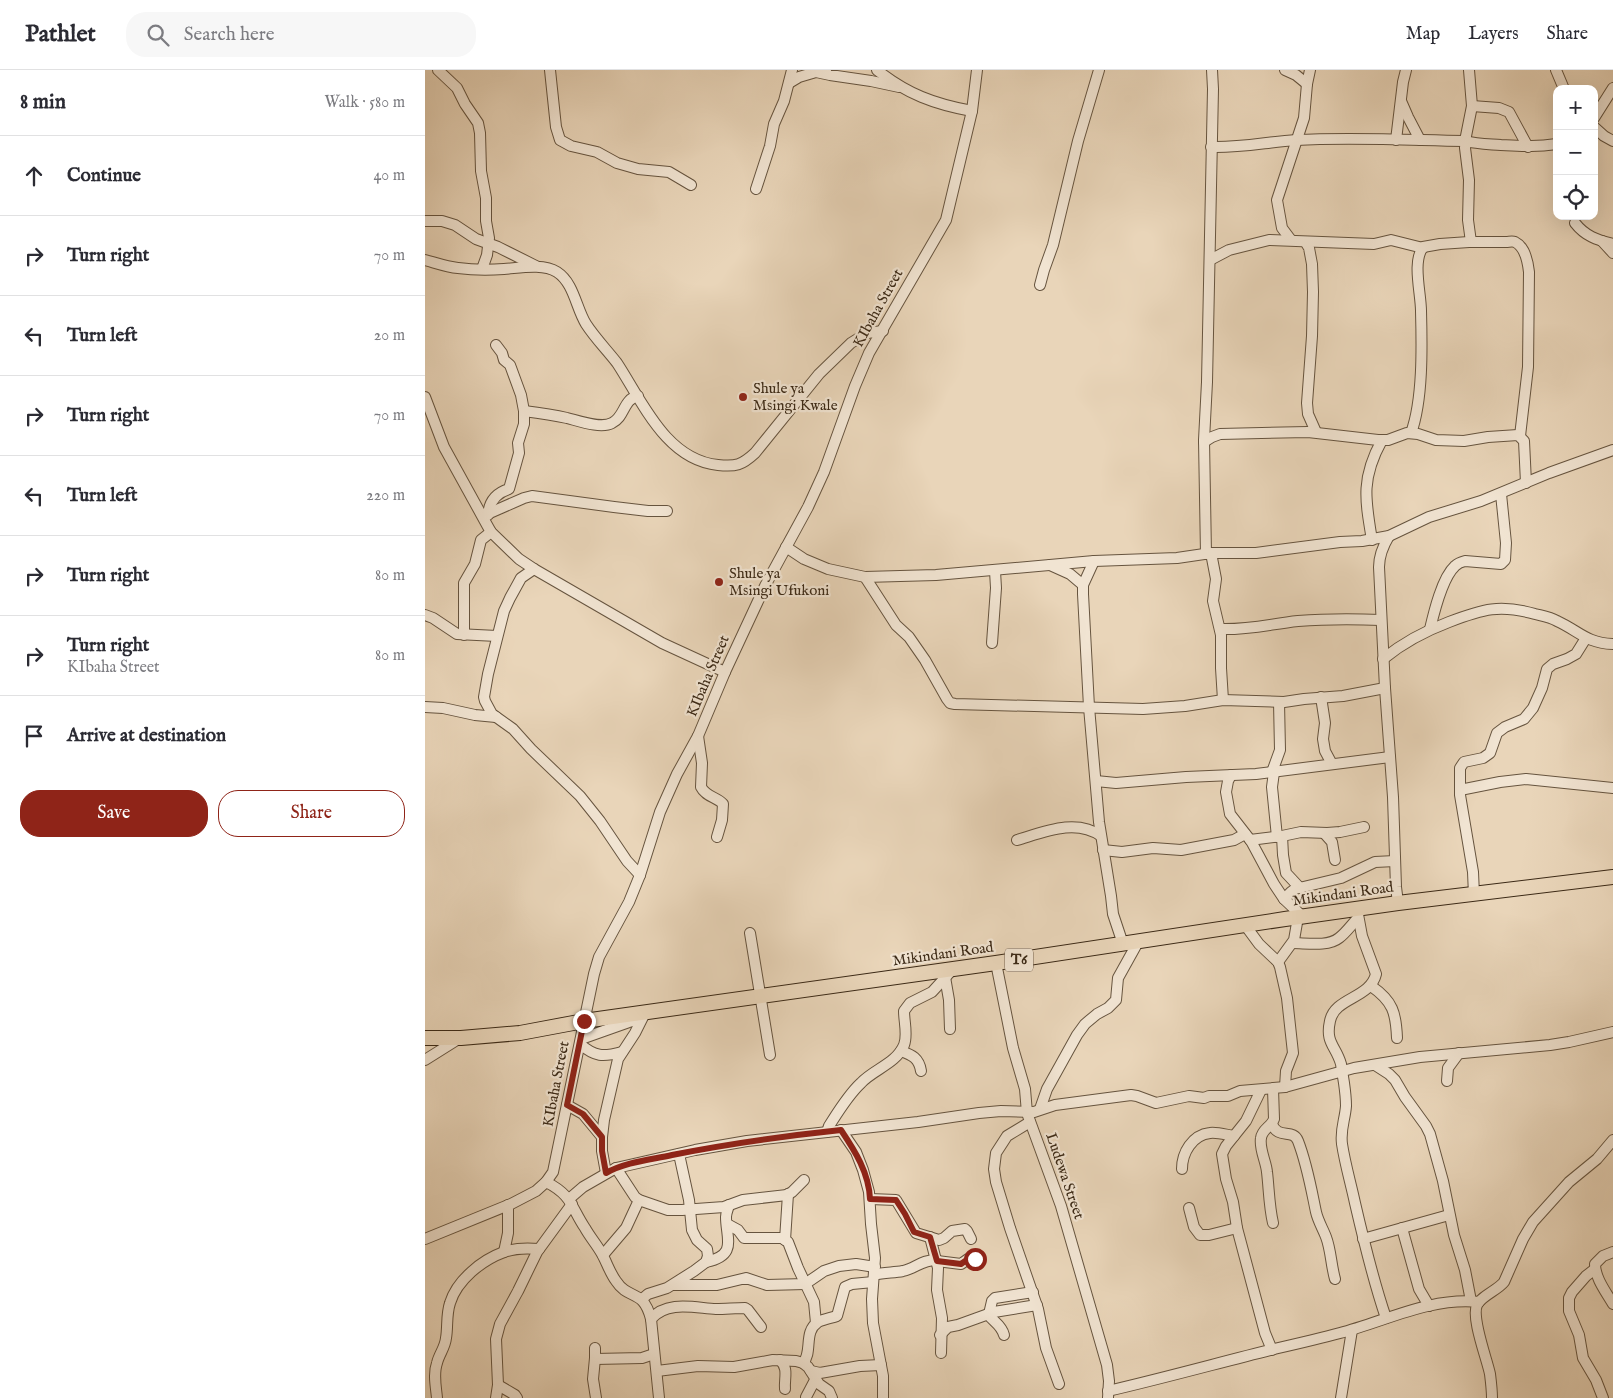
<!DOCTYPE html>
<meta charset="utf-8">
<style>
body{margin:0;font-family:"IM FELL English",serif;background:#f7f7f7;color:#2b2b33}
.controls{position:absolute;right:15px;top:15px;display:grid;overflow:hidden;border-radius:10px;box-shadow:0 5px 20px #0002}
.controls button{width:45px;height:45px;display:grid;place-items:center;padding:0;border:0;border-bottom:1px solid #e1e1e2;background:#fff;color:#2b2b33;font:25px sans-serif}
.stop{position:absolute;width:15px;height:15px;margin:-11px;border:4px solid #8f2418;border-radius:50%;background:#fff}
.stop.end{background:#8f2418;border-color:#fff;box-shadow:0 1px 5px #0008}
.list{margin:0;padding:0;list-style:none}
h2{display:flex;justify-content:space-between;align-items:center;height:65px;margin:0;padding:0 20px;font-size:21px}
h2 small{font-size:16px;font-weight:400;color:#7c7c81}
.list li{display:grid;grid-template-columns:32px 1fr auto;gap:15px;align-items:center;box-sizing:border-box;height:80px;padding:0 20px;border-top:1px solid #e1e1e2}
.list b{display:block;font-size:19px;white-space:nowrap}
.list p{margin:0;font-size:16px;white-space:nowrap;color:#7c7c81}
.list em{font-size:16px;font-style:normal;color:#7c7c81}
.actions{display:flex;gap:10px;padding:15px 20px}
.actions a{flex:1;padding:11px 0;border:1px solid #8f2418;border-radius:20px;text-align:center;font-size:18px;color:#8f2418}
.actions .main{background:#8f2418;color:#fff}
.icon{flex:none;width:28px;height:28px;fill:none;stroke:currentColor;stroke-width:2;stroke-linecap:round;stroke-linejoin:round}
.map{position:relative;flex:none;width:1188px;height:1328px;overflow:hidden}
header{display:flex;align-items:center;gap:30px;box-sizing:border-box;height:70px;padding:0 25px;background:#fff;border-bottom:1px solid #e1e1e2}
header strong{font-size:24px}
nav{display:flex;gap:28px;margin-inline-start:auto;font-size:18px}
.search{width:350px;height:45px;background:#f7f7f7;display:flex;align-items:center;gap:12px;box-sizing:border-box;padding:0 18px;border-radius:20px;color:#7c7c81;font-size:19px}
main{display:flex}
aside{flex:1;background:#fff}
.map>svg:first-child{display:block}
</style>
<header>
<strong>Pathlet</strong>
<div class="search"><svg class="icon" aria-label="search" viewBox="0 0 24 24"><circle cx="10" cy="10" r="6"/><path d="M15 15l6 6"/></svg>Search here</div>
<nav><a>Map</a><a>Layers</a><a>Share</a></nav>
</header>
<main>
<aside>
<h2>8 min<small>Walk · 580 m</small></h2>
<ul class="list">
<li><svg class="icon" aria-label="ahead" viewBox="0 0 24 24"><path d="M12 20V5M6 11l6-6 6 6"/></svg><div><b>Continue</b></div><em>40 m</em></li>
<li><svg class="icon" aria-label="right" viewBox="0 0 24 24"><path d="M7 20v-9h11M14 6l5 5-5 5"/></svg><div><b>Turn right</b></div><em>70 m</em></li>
<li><svg class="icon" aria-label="left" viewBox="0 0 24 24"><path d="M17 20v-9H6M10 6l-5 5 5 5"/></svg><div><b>Turn left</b></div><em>20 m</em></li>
<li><svg class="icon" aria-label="right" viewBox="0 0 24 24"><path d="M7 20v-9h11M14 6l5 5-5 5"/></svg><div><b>Turn right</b></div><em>70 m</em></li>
<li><svg class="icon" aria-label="left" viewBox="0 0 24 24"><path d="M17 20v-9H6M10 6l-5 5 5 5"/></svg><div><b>Turn left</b></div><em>220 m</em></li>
<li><svg class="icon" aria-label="right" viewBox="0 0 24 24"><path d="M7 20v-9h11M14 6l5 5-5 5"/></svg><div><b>Turn right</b></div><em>80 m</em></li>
<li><svg class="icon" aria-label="right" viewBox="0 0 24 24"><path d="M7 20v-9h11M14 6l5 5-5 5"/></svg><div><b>Turn right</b><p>KIbaha Street</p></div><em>80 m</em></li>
<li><svg class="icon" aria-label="arrive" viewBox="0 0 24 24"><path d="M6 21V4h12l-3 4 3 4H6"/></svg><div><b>Arrive at destination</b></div></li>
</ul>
<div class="actions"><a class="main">Save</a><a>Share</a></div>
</aside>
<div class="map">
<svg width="1188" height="1328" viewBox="0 0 1188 1328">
<rect width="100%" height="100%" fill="#e9d5b9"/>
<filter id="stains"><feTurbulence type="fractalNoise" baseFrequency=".004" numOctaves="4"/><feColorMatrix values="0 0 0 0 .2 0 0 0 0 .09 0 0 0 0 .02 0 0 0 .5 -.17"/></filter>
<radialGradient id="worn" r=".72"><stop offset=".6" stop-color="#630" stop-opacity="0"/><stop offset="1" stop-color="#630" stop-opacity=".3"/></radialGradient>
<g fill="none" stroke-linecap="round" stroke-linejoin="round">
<defs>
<g id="minor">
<polyline points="13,0 32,18 40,34 53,53 55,63 56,101 61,128 61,151 64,168 62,185 57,199"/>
<polyline points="125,0 131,57 135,70 146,76 172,82 192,93 213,99 244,102 266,115"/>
<path d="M 452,0 C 482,24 509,34 547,41"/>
<polyline points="860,0 871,5 882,14"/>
<polyline points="1044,0 1047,36 1041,66 1040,78 1044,110 1043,150 1046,172"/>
<polyline points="1131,0 1139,19"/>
<polyline points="364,13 374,7 391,2 405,5 446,11 474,17"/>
<polyline points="976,31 983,47 995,70"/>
<polyline points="1047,36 1074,38 1084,42 1103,77"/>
<polyline points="1169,48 1188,18"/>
<polyline points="1169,57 1179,66 1188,71"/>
<polyline points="971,70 978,12 981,0"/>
<path d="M 786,77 C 815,78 842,72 871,70 C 927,67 983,70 1040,71 C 1052,74 1063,74 1076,75 C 1097,76 1110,77 1132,74"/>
<polyline points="331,119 345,76 349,54 359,31 367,0"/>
<polyline points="0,151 17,151 30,155 51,169 73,177 111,196"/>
<path d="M 1150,153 C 1160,166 1172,170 1188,174"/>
<polyline points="866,170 857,158 852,130 879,48 882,14 885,0"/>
<polyline points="1177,171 1188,183"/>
<polyline points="881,173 884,178 887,194 888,222 887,266 882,333 883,344 891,362"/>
<path d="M 0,190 C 11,193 22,197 33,198 C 48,200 64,200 79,199 C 94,198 118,193 132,202 C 149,213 151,238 161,254 C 170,268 182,280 192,293 C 217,331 241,390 293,395 C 311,397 317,395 330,383 L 394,304 L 426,273 L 442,263 L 458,261"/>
<polyline points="785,190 804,180 844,170 949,174 966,170 998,178"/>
<polyline points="615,215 619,200 628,175 653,71 674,0"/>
<polyline points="0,327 19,377 62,455 66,462 94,489 109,499 237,573 300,602"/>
<path d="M 99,341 C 114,343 128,345 142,348 C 154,351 176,359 187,353 C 200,347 198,329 213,326"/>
<path d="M 986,363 C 998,330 997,277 996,241 C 996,223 987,192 998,177 L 1015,174 L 1044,172 L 1081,172 C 1084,172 1087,171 1090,172 C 1100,177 1103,193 1104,202 L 1103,297 L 1095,366"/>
<polyline points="779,372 787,367 795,364 883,362 953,370 963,370 982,363 993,364 1011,370 1039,371 1063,367 1093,365 1099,371 1101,413"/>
<path d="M 63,445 C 64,432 71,423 84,419 L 94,383 L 93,373 L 99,354 L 99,341 L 96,325 L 85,295 L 79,290 L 77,283 L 71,275"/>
<polyline points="58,446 99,428 107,426 189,437 223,441 242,441"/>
<path d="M 964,466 C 958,476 954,485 954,497 L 960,618 L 968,727 L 971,817 L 973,833"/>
<path d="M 947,470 C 940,429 936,408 957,370"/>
<polyline points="361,477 379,489 403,499 440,507 511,505 669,491 752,488 786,483 831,483 915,472 937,471 964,466 1004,447 1056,431 1124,403 1188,380"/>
<polyline points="786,483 791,509 788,531 796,565 796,598 798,630"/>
<polyline points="781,484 779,370 782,312 788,19 787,0"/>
<polyline points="669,491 658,515 658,524 664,637 674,752 686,826 688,844 698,874"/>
<polyline points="625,495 645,504 658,515"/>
<polyline points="109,499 96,508 85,528 79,541 63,604 59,627 60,631 67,644 88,659 106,679 155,726 175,751 202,791 215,805"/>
<polyline points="440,507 471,555 484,567 500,590 522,629 525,633 530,634 718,639 760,636 798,630 859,632 879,629 918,626 960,618"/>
<polyline points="0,545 8,548 32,564 72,566"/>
<path d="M 795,559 C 824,560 845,554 873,551 C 900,549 928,549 956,550"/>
<path d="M 1005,559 C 1009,542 1017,508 1030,496 C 1033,493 1036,492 1040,491 L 1076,494 L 1080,490 L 1081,473 L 1076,424"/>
<polyline points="39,565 39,513 50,494 56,470 66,462"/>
<polyline points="567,573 571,518 570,501"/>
<path d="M 958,589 C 979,572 1000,561 1024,552 C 1058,539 1075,534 1110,544 C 1118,546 1125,547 1132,551 C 1154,561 1161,573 1188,574"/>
<polyline points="896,627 900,653 898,669 900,681 907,694"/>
<polyline points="0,637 18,638 50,645 71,647"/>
<path d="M 273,666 L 277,693 L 276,717 C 281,727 292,727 298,734 L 297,750 L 292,767"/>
<polyline points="847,702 855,680 854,632"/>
<polyline points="849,702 847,717 852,767"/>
<polyline points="806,705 803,711 801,722 805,744 826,771 849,814 859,829 877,846"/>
<polyline points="671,711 691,713 761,707 831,704 965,687"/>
<polyline points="1035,720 1075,712 1101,709 1188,718"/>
<polyline points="899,763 907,772 910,790"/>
<polyline points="857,766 858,785 861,803 875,818"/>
<path d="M 592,770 C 619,762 651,748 676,766"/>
<polyline points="825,770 857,766 876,762 902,763 915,762 939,757"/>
<polyline points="678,780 697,782 728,778 756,780 809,770 820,764"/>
<polyline points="1049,825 1048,802 1035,725 1035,698 1039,692 1058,688 1065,683 1072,663 1080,657 1099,649 1108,638 1117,618 1122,599 1128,594 1142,589 1151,584 1161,568"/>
<polyline points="859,829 866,822 870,819 916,808 950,792 970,791"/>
<path d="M 932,839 L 937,866 L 951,904 C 945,929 910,927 905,951 C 900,973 911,976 916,994 C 917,1000 918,1007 919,1013 C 920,1020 921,1028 921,1036 C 920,1050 915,1059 917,1074 C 920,1094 926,1114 930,1133 C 939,1172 948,1210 961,1248"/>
<polyline points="820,855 834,874 853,892 855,897 862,928 868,983 861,1001 860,1017"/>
<polyline points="325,863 345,985"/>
<path d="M 868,873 C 881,873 903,877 914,868 C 921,863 927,854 933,848"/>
<polyline points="853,892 869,870 873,847"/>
<polyline points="571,893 588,978 600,1019 602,1043 636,1136 682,1295 684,1311 683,1328"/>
<polyline points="520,907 524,930 525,959"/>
<path d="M 946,916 C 968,931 971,943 972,968"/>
<polyline points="156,969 204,952 216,949"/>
<path d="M 155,974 C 170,987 178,987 197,982"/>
<path d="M 476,981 C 487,985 494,988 496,1001"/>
<polyline points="0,990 35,968"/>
<polyline points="950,995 964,1004 970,1010 980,1027 1001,1056 1005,1064 1018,1111 1029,1165 1040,1200 1046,1231"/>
<polyline points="1022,1011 1023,998 1034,983"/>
<polyline points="836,1020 821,1051 801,1076 797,1084 801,1109 808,1132 812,1158 840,1263 847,1280"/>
<polyline points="142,1035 158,1044 177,1067"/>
<polyline points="615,1039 622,1019 652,965 660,954 672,944 683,938 691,930 693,908 713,872"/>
<polyline points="605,1052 582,1066 571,1083 569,1099 571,1112 585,1158 613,1239 621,1278 634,1314"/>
<path d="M 847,1054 C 853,1070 868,1058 873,1071 C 882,1094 886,1118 891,1142 C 893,1151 898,1159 901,1167 C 906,1180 906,1195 910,1209"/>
<polyline points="416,1060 431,1082 438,1100 444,1122 446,1154 450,1188 447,1229 448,1253 458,1306 458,1328"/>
<path d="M 402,1062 L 404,1056 C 413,1042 423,1025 436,1013 C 449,999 471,994 479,975 C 483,965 479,952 479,941 L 485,933 L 507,922 L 528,899"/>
<polyline points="191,1098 210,1127 214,1130 243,1140 257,1140 299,1137 318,1130 362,1125 367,1122 379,1110"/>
<path d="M 757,1099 C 757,1083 767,1065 785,1063 C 792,1062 802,1065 809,1066"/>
<polyline points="181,1103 177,1081 177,1067 179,1050 193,989 210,963 220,943"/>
<path d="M 121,1112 C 147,1125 146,1137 160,1158 C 165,1167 172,1175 177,1184 C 182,1193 185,1203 191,1211 C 204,1231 218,1218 226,1249 L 234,1328"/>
<polyline points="144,1129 158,1117 191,1098 270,1080 322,1071 493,1052 554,1043 576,1041 609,1042 630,1035 706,1025 712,1026 731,1033 764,1026 779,1028 784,1026 803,1026 815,1021 860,1017 929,998 995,987 1125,975 1144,972 1188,962"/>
<polyline points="445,1129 471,1130 491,1163 514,1170 519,1168 527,1161 540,1159 542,1161 546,1169"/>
<polyline points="764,1138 769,1157 775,1165 784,1165 812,1158"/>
<path d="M 848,1153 C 844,1136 844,1119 842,1102 C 841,1091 834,1079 836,1068 C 837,1059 846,1057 849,1049 L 848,1019"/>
<polyline points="302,1154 313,1160 319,1168 357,1168 363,1172 373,1198 389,1232 391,1253"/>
<polyline points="977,1158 994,1219 1004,1236"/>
<polyline points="505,1167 513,1198 512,1220 517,1248 516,1283"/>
<polyline points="0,1169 86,1134 111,1121 121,1112 128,1102 169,904 174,887 204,832 215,805 235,742 252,704 273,666 300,602 340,516 383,437 399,402 430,316 444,283 521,150 547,41 552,0"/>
<polyline points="938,1169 1024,1145"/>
<polyline points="360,1170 363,1124"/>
<polyline points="79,1182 83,1163 83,1135"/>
<path d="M 1188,1182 L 1178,1186 L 1170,1194 C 1170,1208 1181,1222 1188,1234"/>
<polyline points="178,1185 201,1158 214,1130"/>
<polyline points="512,1191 536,1194 543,1189 553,1189"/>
<path d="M 281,1192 C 313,1185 301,1169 301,1147 C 301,1143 303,1139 304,1135"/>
<polyline points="1170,1199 1161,1206 1147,1222 1144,1228 1144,1241 1154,1265 1158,1288 1171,1310 1178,1328"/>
<path d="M 449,1205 C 459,1202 468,1203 478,1201 C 491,1198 496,1190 512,1190"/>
<polyline points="248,1215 292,1215 321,1208 342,1215 380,1214 399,1201 414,1196 431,1194 450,1197"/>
<polyline points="217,1229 223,1224 242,1218 269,1201 281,1192 283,1186 282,1179 272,1170 267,1160 264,1130 254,1084"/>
<path d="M 563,1244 C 568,1252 576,1254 579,1265"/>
<polyline points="564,1244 567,1231 570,1228 608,1222"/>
<path d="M 226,1249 C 242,1230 270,1238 291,1239 C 301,1239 310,1238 320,1238 L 323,1240 L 336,1257"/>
<polyline points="515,1265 523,1257 533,1255 569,1242 612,1235"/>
<polyline points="170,1278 170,1288 168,1309 171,1328"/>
<polyline points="170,1289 217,1288 229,1284"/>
<path d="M 355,1290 C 364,1299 359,1308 360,1319"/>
<path d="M 378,1293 C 388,1282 378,1262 393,1252 C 399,1249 406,1248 412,1246 L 420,1217 L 427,1214 L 448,1212"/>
<polyline points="232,1301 273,1296 309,1297 348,1290 371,1291 378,1293 383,1297 394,1314 404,1321 407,1328"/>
<polyline points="386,1301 395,1303 435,1296 456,1295"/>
<polyline points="73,1315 90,1325 92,1328"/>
<path d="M 683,1321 C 739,1308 793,1293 849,1279 C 871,1274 893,1269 915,1263 C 961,1251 1005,1227 1054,1232"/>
<polyline points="381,1327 391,1308"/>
<path d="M 12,1328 C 11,1317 8,1304 12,1293 C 14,1284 20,1278 21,1268 C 23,1257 21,1245 25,1233 C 32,1210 57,1190 79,1182 C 90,1178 103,1178 114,1179"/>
<polyline points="71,1328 73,1315 71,1269 75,1254 93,1221 112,1182 147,1134"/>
<polyline points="916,1328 927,1260"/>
<path d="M 1067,1328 C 1067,1320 1066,1312 1065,1304 C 1062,1289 1046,1248 1052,1235 C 1056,1226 1073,1220 1079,1212 L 1098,1169 L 1108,1152 L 1144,1112 L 1172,1089 L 1188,1070"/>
</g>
<polyline id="highway" points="0,968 36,968 95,963 159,951 571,893 860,849 973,833 1188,807"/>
</defs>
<use href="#minor" stroke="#66543f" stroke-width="12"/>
<use href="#highway" stroke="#3b2916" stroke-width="16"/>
<use href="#minor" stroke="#f1e4d2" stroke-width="10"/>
<use href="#highway" stroke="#e9d5b9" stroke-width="14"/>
</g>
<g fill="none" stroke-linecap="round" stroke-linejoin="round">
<path stroke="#8f2418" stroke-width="6" d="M 159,951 L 142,1035 L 158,1044 L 177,1067 L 177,1081 L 181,1103 C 201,1092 224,1090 247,1085 C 303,1074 359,1066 416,1060 C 430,1081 444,1103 445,1129 L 471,1130 L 480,1144 L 489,1162 L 505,1167 L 512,1191 L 536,1194 L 543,1189 L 550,1189"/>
</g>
<g fill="#8f2418" stroke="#f1e4d2" stroke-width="2">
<circle cx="318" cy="327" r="5"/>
<circle cx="294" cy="512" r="5"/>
</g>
<g text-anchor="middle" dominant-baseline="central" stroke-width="4.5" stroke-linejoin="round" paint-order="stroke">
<rect fill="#f1e4d2" stroke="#72614e" stroke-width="1" x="580" y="878.5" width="28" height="23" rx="4"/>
<g font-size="14" font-weight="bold" fill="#3b2916">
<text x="594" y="890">T6</text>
</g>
<g font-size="15" fill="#3b2916" stroke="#f1e4d2">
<text transform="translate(453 238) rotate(-61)">KIbaha Street</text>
<text transform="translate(283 606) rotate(-67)">KIbaha Street</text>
<text transform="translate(918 824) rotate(-8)">Mikindani Road</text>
<text transform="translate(518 884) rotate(-8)">Mikindani Road</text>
<text transform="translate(131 1014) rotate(-79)">KIbaha Street</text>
<text transform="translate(640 1106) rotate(71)">Ludewa Street</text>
</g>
<g font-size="15" fill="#3b2916" stroke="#f1e4d2" text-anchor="start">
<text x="328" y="318">Shule ya<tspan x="328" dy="17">Msingi Kwale</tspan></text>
<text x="304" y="503">Shule ya<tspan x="304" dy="17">Msingi Ufukoni</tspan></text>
</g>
</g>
<rect width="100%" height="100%" filter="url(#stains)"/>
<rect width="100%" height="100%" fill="url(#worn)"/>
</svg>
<div class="controls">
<button>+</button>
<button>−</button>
<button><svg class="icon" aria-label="locate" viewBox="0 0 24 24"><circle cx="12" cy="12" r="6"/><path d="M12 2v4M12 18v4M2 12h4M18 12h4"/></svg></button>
</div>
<div class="stop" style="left:550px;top:1189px"></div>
<div class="stop end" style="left:159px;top:951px"></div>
</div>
</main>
